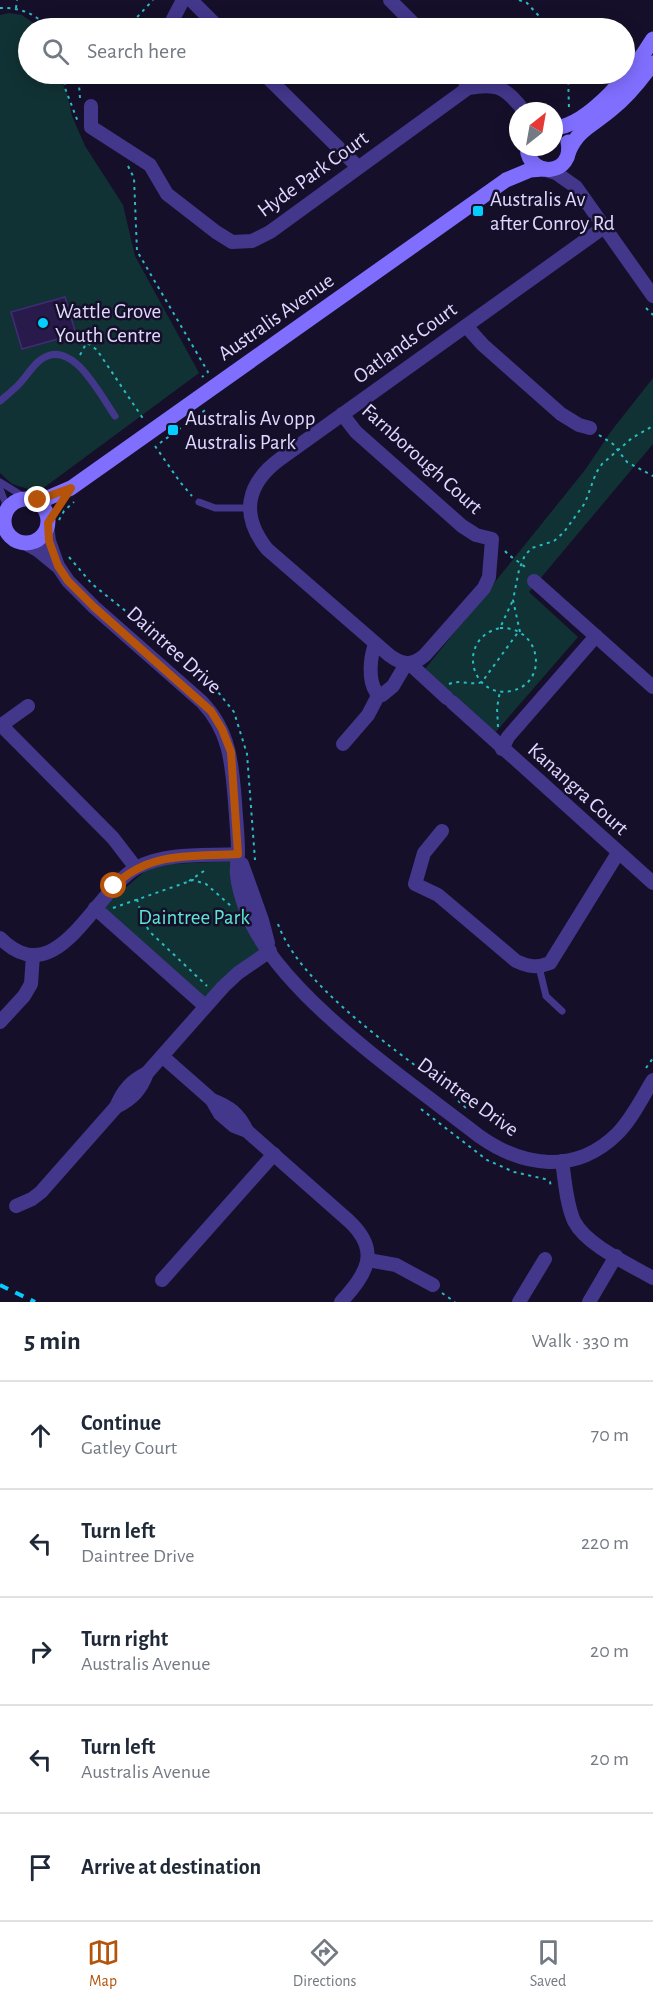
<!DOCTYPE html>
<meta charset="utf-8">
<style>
body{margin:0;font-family:"Alegreya Sans",sans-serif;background:#f6f6f7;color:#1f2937}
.compass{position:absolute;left:509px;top:102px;width:54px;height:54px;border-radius:50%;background:#fff;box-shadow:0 3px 15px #0003;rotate:31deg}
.stop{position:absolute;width:18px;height:18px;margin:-14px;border:4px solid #b45309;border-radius:50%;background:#fff}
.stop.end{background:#b45309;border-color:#fff;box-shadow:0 2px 6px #0008}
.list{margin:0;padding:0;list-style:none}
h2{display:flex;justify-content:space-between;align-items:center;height:78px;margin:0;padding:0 24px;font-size:26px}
h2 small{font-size:20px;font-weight:400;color:#747a83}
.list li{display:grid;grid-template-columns:39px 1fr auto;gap:18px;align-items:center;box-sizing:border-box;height:108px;padding:0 24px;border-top:2px solid #e0e1e3}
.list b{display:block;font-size:22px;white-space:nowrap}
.list p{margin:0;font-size:20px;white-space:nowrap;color:#747a83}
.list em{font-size:20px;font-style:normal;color:#747a83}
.icon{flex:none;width:33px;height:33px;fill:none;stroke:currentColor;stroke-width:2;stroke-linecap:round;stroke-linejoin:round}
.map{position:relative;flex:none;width:653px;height:1302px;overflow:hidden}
.search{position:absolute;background:#fff;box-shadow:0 3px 15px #0003;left:18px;right:18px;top:18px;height:66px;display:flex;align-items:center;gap:15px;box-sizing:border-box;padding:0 21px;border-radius:33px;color:#747a83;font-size:22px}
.sheet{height:618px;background:#fff}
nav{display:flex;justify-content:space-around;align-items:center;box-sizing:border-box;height:84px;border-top:2px solid #e0e1e3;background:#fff;font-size:16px;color:#747a83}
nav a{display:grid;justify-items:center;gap:3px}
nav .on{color:#b45309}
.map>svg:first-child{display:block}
</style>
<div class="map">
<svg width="653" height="1302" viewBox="0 0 653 1302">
<rect width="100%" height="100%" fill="#160f2a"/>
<g fill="#113234">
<polygon points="9,13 22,15 40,28 28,28 28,74 58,74 67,93 72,116 85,146 123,205 135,256 199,373 38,492 12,484 0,473 0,15"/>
<polygon points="653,378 653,444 529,592 578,637 494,734 425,669 585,470 612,430"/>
<polygon points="231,861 262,951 205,998 101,909 152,865"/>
</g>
<polygon fill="#291a4c" stroke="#422a79" stroke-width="1.5" points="65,297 76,334 22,349 11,312"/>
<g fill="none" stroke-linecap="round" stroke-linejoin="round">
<g stroke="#29bcc2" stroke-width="2" stroke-dasharray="3 4.5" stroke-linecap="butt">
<polyline points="519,0 527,3 550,28"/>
<path d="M 0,8 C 16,7 38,13 46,28"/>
<polyline points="16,8 17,0"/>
<polyline points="127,28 153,0"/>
<polyline points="64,74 65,88 78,122"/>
<polyline points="568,74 569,109"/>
<polyline points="593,74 601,82"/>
<polyline points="80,98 79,85 88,74"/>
<polyline points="128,166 134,178 137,251 208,372 202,377"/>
<polyline points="646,308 653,315"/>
<polyline points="76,334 97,350 144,420"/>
<polyline points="80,355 87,342"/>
<polyline points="599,435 613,444 627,462 653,476"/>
<polyline points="160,443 208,408"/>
<polyline points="155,446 180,482 192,496"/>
<polyline points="59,520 64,511 74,502"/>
<path d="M 505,551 C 512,559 521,562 528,570"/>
<polyline points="69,557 92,584 143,625 180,663 218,692 234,712 247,754 255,860"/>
<path d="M 500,628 C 541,626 550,683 511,691 C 470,699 456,638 500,628 L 513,600"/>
<polyline points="520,632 513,600 519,570 525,555 532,548 554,541 564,532 585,503 596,473 602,464 632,438 653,426"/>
<path d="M 449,684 C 460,679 471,686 482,682 L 519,631"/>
<polyline points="498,727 497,708 500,691"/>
<polyline points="189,881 207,869"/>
<polyline points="137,899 143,921 150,932 207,986"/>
<polyline points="113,908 193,880 206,884 231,906"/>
<path d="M 278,924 C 299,983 390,1046 440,1084 C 450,1092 458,1101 467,1109"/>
<polyline points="646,1068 653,1058"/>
<polyline points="421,1109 487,1160 514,1172 545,1179 550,1182 551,1187"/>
<polyline points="442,1293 455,1302"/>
</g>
<g stroke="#43378b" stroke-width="7">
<path d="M 0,401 C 7,395 15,389 21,382 C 27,375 32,367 39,361 C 71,334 100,395 115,416"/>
<polyline points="0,482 29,500"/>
<polyline points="0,489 5,502 5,514"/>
<polyline points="199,502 215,508 250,508"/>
<polyline points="539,967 546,996 562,1011"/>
</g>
<g stroke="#43378b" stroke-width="14">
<polyline points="191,0 219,28"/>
<polyline points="390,0 418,28"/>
<polyline points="173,19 183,0"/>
<polyline points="264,74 358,167"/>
<polyline points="461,74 468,88"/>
<path d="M 91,106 L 91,127 L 150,165 L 167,194 L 216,232 L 232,242 L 252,241 L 270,232 L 468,88 C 498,83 505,87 524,111"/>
<polyline points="546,170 556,173 576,187 653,296"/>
<polyline points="466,326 483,345 561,414 579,425 590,428"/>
<path d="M 342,414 L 356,432 L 462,526 L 476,535 L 492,539 L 489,577 L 484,588 L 425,655 C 413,666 402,665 389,655 L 267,549 C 240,515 246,484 280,459 L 604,227"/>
<path d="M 47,526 L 49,541 L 58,566 L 68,581 L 94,607 L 202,702 C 230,731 232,764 235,802 C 236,819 238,836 238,852 C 238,860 236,868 237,875 C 238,886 242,899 246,910 C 275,992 410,1082 479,1136 C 523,1167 575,1175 617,1134 C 632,1119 642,1098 653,1080"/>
<polyline points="25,543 39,551 56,565"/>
<polyline points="534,581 653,687"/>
<path d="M 375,644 C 370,658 368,680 376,692 L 382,695 L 393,686 L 406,664"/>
<polyline points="410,664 447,698"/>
<polyline points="452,702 653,883"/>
<polyline points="1,725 113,838 136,868"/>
<polyline points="0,726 28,706"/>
<polyline points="343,744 368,715 379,694"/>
<polyline points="502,749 508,737 596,636"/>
<path d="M 442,831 L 424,853 L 415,884 L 438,895 L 516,961 C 529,967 537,968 550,963 L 618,853"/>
<polyline points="242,864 262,920 268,943"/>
<polyline points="95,908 205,1006"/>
<path d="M 0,938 C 58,996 94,890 138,867 C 168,852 206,856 238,854"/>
<polyline points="0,1022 24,996 31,984 33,955"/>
<path d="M 162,1056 L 212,1100 L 220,1114 L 234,1126 L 247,1131 L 349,1221 C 382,1252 366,1274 341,1302"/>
<path d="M 212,1100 C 229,1106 239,1114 247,1131"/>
<path d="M 116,1107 C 123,1090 131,1081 147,1073 L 223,987 L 238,973 L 270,951"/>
<path d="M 562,1161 C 565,1180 566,1203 574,1221 C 587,1246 629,1264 653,1278"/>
<path d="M 16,1206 L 32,1199 L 41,1192 L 116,1107 C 132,1099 141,1090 147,1073"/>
<polyline points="368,1260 396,1265 433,1285"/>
<polyline points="162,1280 274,1154"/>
<polyline points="519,1302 545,1259"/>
<polyline points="589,1302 616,1256"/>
</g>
<g stroke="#806fff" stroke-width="15">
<path d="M 554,128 C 589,126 636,67 653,39"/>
<path d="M 527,147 C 529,180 575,175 568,142"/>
<path d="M 569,151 C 578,129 595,124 612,109 C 628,96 641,80 653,63"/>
<circle cx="26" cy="521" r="22"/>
<polyline points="32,500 43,500 71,488 506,180 530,170 543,169"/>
</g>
<polyline stroke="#04cdff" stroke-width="4" stroke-dasharray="9 8" stroke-linecap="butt" points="0,1285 35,1302"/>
</g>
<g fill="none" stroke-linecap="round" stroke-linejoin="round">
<path stroke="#b45309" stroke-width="8" d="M 38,500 L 71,488 L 48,523 L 49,541 L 58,566 L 68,581 L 94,607 L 211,711 L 222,729 L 231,752 L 238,854 C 192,857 149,851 114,886"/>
</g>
<g fill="#04cdff" stroke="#160f2a" stroke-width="2">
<rect x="472" y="205" width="12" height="12" rx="3"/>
<circle cx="43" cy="323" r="6"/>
<rect x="167" y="424" width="12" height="12" rx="3"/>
</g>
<g text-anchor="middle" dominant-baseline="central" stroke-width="5" stroke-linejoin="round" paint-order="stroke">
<g font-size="21" fill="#e0d8ff" stroke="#160f2a">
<text transform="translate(313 174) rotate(-36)">Hyde Park Court</text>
<text transform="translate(276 317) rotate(-35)">Australis Avenue</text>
<text transform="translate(405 343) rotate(-36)">Oatlands Court</text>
<text transform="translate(422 459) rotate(42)">Farnborough Court</text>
<text transform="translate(174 650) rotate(42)">Daintree Drive</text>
<text transform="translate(578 789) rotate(42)">Kanangra Court</text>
<text transform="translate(468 1097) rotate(36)">Daintree Drive</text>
</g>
<g font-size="21" fill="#e0d8ff" stroke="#160f2a" text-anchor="start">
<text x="490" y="199">Australis Av<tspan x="490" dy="24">after Conroy Rd</tspan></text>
<text x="55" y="311">Wattle Grove<tspan x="55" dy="24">Youth Centre</tspan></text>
<text x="185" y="418">Australis Av opp<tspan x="185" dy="24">Australis Park</tspan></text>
</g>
<g font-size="21" fill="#5ce7d2" stroke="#160f2a">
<text x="194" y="917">Daintree Park</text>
</g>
</g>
</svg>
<svg class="compass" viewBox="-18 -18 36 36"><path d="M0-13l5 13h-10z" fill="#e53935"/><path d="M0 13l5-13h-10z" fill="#747a83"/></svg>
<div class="stop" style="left:114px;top:886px"></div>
<div class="stop end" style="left:38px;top:500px"></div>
<div class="search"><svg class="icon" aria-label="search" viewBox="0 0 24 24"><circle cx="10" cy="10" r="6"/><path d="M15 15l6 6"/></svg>Search here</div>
</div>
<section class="sheet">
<h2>5 min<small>Walk · 330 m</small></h2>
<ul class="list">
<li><svg class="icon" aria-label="ahead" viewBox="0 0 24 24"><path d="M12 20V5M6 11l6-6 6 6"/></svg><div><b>Continue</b><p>Gatley Court</p></div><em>70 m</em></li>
<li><svg class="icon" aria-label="left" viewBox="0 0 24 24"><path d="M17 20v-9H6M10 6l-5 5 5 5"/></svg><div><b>Turn left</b><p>Daintree Drive</p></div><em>220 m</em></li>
<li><svg class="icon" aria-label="right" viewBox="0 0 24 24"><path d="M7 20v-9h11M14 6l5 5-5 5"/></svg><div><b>Turn right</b><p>Australis Avenue</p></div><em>20 m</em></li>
<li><svg class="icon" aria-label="left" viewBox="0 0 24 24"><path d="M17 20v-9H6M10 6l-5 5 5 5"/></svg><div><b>Turn left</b><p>Australis Avenue</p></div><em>20 m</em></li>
<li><svg class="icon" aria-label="arrive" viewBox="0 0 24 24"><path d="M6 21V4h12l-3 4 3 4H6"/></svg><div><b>Arrive at destination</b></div></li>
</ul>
</section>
<nav>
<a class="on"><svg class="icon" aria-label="map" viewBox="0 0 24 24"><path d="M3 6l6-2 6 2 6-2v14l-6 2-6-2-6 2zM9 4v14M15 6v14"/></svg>Map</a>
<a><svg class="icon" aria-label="directions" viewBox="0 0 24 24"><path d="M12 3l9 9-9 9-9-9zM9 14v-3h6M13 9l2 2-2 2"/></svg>Directions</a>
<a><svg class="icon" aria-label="saved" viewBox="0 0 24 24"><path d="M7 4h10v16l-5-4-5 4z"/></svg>Saved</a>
</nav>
